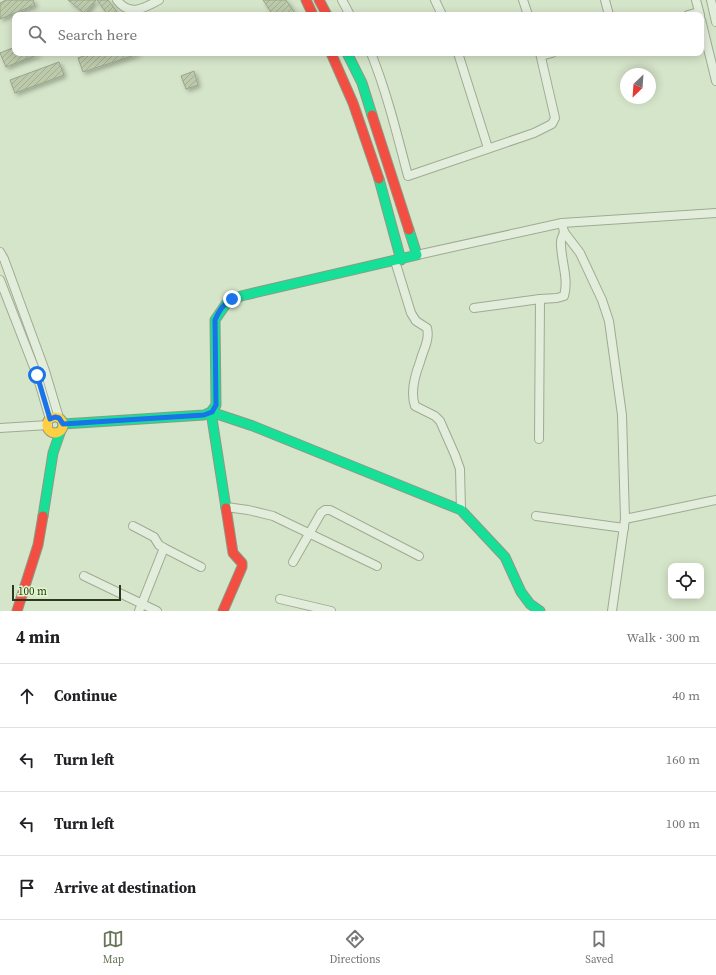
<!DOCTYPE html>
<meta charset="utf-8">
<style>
body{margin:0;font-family:"Source Serif 4",serif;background:#f2f2f2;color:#202124}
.controls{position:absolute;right:12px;bottom:12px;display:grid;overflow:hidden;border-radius:8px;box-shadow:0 2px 10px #0003}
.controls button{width:36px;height:36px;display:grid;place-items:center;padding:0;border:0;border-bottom:1px solid #e0e0e0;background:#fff;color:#202124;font:20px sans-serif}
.compass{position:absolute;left:620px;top:68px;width:36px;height:36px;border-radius:50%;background:#fff;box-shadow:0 2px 10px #0003;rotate:205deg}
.scale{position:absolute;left:12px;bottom:10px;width:109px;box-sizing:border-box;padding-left:4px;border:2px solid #2e391b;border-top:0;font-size:11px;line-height:14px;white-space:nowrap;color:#2e391b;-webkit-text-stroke:3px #dff8cd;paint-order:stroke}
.stop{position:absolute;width:12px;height:12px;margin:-9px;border:3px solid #1a73e8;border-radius:50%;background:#fff}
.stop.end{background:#1a73e8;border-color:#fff;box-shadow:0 1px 4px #0008}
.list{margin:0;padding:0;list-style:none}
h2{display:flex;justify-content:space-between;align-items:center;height:52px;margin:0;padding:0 16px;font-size:17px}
h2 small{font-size:13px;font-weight:400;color:#757577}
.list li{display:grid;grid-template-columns:26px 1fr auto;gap:12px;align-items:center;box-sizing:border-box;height:64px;padding:0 16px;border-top:1px solid #e0e0e0}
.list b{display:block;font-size:15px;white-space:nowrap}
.list em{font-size:13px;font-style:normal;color:#757577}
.icon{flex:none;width:22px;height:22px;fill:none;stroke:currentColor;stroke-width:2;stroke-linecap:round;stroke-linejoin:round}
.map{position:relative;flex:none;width:716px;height:611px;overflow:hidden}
.search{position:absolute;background:#fff;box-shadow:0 2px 10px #0003;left:12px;right:12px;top:12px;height:44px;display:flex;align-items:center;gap:10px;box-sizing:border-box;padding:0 14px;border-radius:8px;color:#757577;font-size:15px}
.sheet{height:308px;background:#fff}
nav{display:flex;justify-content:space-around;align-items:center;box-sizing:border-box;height:56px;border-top:1px solid #e0e0e0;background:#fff;font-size:11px;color:#757577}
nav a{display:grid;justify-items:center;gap:2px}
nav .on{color:#687558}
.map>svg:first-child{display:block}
</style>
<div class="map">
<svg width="716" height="611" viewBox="0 0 716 611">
<defs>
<pattern id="building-hatch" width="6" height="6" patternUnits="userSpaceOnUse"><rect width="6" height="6" fill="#bcc9aa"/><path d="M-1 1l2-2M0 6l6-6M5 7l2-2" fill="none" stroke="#a2ad92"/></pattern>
<filter id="shadow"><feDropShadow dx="2.5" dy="2.5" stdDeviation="2" flood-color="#0004"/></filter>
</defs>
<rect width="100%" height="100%" fill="#d5e5c9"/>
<g fill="url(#building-hatch)" stroke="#9aa588" filter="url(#shadow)">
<polygon points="6,0 33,0 35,5 0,19 0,3"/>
<polygon points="68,0 96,0 85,14"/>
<polygon points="97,0 108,0 117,12 113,15 108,15"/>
<polygon points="263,0 286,0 296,15 273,15"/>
<polygon points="15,47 15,53 39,54 6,67 0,53"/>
<polygon points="92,53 138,53 138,54 83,72 78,58"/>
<polygon points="59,62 64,75 15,93 10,80"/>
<polygon points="194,71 198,85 186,89 181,76"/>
</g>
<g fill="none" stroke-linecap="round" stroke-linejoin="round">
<defs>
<g id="street">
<path d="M 117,0 C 129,17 145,8 159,0"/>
<polyline points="342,0 350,15"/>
<polyline points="435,0 442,15"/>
<polyline points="523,0 528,15"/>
<polyline points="605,0 609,15"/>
<polyline points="696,0 700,15"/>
<polyline points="711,0 716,22"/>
<polyline points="688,15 699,12"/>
<polyline points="701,20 716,81"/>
<path d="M 371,53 C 387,93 397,134 408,176 L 534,133 L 552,124 L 555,118 L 540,53"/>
<polyline points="458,53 488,148"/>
<polyline points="541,56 552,53"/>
<polyline points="562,223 564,232 580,253 602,300 609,321 622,415 625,519 612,611"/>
<polyline points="0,252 4,259 45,371 59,418"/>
<polyline points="417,255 562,223 716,213"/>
<path d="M 395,261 L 411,313 L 416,321 L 427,328 C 430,340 423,350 420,362 C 415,375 410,392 415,406 L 435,416 L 440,421 L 455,455 L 460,469 L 461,510"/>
<polyline points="0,280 37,375 50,419"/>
<path d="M 474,308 L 540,299 L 557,298 L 564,296 C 569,279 561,261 561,244 C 560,240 563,236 564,232"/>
<polyline points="0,428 48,425"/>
<polyline points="539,439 540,299"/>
<polyline points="226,507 248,510 273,516 377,566"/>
<polyline points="536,516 624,528"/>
<polyline points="625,519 716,500"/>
<polyline points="133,526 154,537 159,545 164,548 201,567"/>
<polyline points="293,562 321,513 325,510 330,510 419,556"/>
<polyline points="84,576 157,611"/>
<polyline points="280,599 331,611"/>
<polyline points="139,611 164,548"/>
</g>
<g id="fast">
<polyline points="347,53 362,83 372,115"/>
<polyline points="379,179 401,260"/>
<polyline points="63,424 204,415 211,412 216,405 215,320 226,304 241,296 417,255 409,230"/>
<polyline points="226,508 211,412 253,426 461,510 505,557 521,592 530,604 540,611"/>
<polyline points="43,516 53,453 61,430"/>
</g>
<circle id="slow" cx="55" cy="425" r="8"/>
<g id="jam">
<polyline points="306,0 313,15"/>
<polyline points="319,0 327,15"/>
<polyline points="331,53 353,103 379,179"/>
<polyline points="372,115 409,230"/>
<polyline points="17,611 38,545 43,516"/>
<polyline points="223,611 242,567 242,563 233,553 226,508"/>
</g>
</defs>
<use href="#street" stroke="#9faa93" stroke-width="10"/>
<use href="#fast" stroke="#8e9983" stroke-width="11"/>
<use href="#slow" stroke="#8e9983" stroke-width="11"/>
<use href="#jam" stroke="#8e9983" stroke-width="11"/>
<use href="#street" stroke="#e3eddc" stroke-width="8"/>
<use href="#fast" stroke="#16e098" stroke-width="9"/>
<use href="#slow" stroke="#ffcf43" stroke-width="9"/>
<use href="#jam" stroke="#f24e42" stroke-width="9"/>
</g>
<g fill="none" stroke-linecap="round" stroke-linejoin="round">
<path stroke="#1a73e8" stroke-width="5" d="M 37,375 L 50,419 L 55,417 L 59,418 L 63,424 L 204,415 L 212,412 L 216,405 L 215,320 C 219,311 223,304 232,299"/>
</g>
</svg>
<div class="controls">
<button><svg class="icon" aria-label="locate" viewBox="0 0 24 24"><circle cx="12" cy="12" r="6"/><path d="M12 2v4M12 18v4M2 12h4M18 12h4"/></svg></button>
</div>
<svg class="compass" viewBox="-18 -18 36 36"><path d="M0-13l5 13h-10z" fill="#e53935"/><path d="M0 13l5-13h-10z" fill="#757577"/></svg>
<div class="scale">100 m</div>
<div class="stop" style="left:37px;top:375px"></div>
<div class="stop end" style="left:232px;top:299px"></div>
<div class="search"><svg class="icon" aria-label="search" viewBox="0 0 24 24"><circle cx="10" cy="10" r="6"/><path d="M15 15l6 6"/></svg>Search here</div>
</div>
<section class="sheet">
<h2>4 min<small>Walk · 300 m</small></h2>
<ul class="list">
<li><svg class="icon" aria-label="ahead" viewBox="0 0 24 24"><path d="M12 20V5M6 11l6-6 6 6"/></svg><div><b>Continue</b></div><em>40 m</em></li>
<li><svg class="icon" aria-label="left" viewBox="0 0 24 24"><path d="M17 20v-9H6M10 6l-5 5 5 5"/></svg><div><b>Turn left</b></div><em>160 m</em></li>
<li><svg class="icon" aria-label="left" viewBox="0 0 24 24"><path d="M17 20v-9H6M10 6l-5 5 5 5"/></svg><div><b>Turn left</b></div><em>100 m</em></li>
<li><svg class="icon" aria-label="arrive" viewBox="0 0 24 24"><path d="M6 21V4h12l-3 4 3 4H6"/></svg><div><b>Arrive at destination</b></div></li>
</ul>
</section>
<nav>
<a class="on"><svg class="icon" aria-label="map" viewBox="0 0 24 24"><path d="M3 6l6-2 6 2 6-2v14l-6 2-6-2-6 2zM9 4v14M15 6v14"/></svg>Map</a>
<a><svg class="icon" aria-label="directions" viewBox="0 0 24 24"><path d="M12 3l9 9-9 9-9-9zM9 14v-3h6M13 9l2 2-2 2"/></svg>Directions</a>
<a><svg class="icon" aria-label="saved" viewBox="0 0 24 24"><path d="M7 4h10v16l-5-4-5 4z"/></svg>Saved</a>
</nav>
